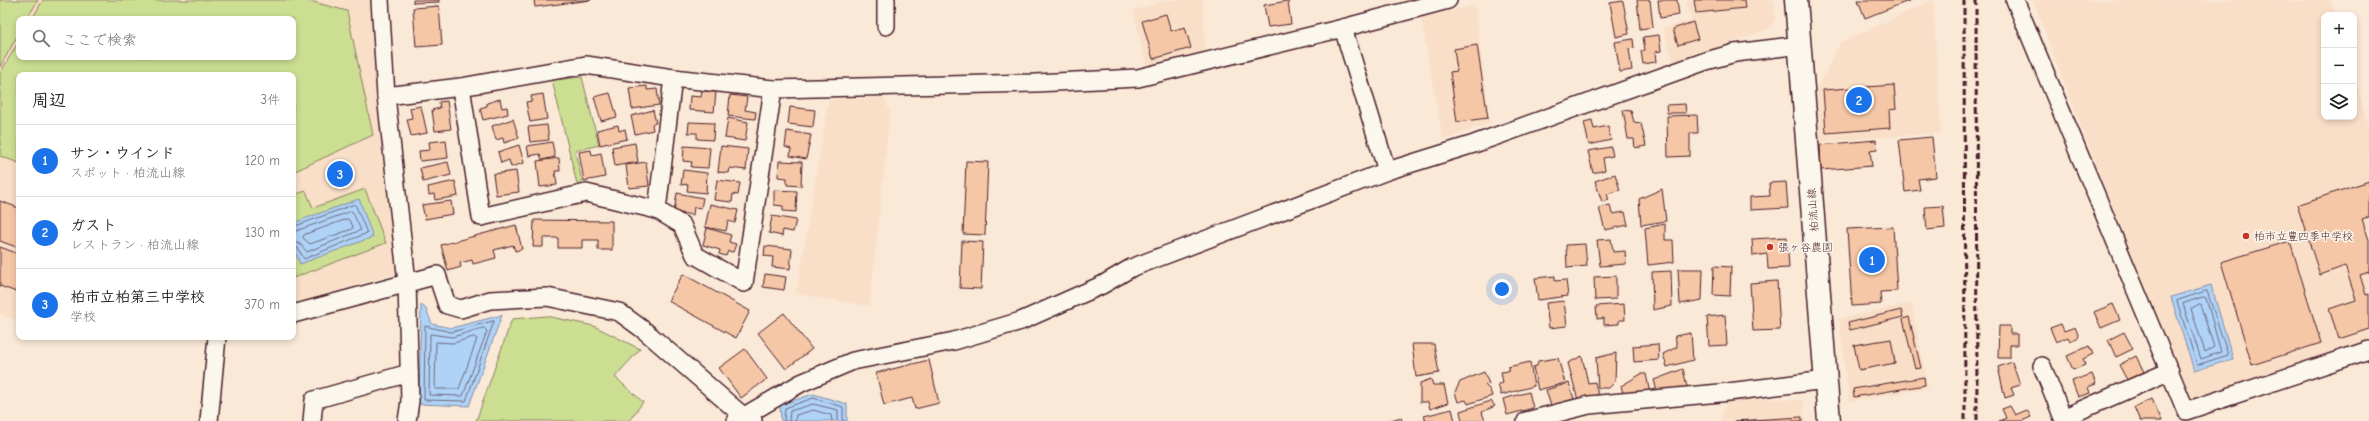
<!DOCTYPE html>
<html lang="ja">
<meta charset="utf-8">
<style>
body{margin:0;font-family:"Comic Neue","Klee One",sans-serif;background:#f2f2f2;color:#222}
.controls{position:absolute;right:12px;top:12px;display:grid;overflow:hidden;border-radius:8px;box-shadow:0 2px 6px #0003}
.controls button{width:36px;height:36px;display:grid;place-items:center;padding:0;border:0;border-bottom:1px solid #e0e0e0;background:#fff;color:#222;font:20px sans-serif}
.you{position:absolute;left:1502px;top:289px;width:14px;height:14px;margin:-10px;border:3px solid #fff;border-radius:50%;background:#1a73e8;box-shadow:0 0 0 6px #1a73e833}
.badge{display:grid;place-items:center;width:26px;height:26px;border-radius:50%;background:#1a73e8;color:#fff;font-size:13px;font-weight:700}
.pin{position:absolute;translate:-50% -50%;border:2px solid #fff;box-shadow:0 1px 4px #0006}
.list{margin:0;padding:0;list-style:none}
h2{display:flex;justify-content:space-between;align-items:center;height:52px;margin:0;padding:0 16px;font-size:17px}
h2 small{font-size:13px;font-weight:400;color:#767676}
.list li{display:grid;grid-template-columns:26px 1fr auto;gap:12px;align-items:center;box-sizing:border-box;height:72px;padding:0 16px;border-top:1px solid #e0e0e0}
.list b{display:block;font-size:15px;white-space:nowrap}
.list p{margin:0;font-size:13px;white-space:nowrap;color:#767676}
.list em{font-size:13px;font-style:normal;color:#767676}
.icon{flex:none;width:22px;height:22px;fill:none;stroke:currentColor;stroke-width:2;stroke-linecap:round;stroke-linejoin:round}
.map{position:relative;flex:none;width:2369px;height:421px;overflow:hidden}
.search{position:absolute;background:#fff;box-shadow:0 2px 6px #0003;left:16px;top:16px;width:280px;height:44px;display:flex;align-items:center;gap:10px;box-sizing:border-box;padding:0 14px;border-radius:8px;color:#767676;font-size:15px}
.panel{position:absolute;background:#fff;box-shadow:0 2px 6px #0003;left:16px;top:72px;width:280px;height:268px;border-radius:8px}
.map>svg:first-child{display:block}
</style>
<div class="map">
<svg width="2369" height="421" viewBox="0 0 2369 421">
<rect width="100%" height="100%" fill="#fae9d7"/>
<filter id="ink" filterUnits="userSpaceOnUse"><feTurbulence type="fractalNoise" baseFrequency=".025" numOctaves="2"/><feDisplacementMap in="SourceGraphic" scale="8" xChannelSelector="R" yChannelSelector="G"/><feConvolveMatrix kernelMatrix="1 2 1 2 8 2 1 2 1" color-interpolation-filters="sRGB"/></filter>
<g filter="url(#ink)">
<g fill="#f9dfc8" fill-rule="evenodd">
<path d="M 0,0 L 370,0 L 398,273 L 293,304 L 293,75 L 19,75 L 19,321 L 0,314 ZM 19,19 L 293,19 L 293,57 L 19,57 Z"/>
<polygon points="1166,0 1203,0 1205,52 1147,68 1133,11"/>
<polygon points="1686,0 1774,0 1775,19 1769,29 1674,64 1663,28 1692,20"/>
<polygon points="1933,0 1941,133 1820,142 1816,91 1840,43"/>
<polygon points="2033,0 2331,0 2335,15 2324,15 2324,117 2354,117 2354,77 2369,127 2369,344 2187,405"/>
<polygon points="1475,5 1490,123 1443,140 1421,18"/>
<polygon points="884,98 890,111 870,306 796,294 829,99"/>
<polygon points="1911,303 1928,388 1849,402 1839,319"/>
<polygon points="1727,398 1803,400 1805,421 1721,421"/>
</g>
<g fill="#cbde92" stroke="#8a7e5e">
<polygon points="0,0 38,0 27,19 19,19 19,33 0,67"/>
<polygon points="43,0 306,0 347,11 373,135 293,172 293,75 19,75 19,163 0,156 0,73 19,41 19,57 293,57 293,19 32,19"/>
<polygon points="582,77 599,145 575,151 583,185 577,184 552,80"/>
<polygon points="365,189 386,243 293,278 293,195 306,191 313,208"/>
<polygon points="546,316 594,326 640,349 615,377 643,402 629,421 476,421 512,319"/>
</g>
<g fill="#aed3f7" stroke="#868ba5">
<polygon points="359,199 373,237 300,264 293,246 293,223"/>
<polygon points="2211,285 2233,359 2194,371 2171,297"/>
<polygon points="421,304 426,309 432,324 451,328 502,315 469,406 419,404"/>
<polygon points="813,394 847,404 847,421 781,421 780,405"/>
</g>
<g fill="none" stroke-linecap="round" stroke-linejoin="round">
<g stroke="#72677d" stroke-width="1">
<polygon points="348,219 353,226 352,229 310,244 303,238 304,235"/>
<polyline points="293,227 355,204 367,233 304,259 298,248 293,247"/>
<polyline points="293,232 352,211 361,230 307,252 300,244 293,242"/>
<polygon points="2207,291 2228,355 2197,365 2177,301"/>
<polygon points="2203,297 2206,298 2221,352 2201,359 2183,304"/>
<polygon points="2200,304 2214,347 2205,352 2191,309"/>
<polygon points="494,321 466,401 424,400 425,326 451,332"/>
<polygon points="484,328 487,331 463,396 429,395 430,334 452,337"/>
<polygon points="474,337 477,339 459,389 435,389 436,342 453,343"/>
<polyline points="784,421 785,408 813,398 843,407 843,421"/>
<polyline points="789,421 790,411 813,404 838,410 838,421"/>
<polyline points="795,421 796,415 813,410 831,415 832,421"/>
</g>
</g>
<g fill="#f6c7a6" stroke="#4a1f2b">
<polygon points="413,0 439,0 439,2 413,3"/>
<polygon points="534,0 591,0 535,7"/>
<polygon points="1637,0 1650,0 1653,27 1640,29"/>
<polygon points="1658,0 1677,0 1679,15 1660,18"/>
<polygon points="1694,0 1744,0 1745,8 1696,13"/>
<polygon points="1858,0 1911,0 1865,18"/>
<polygon points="1288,1 1291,24 1268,27 1264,5"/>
<polygon points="1623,1 1629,34 1616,37 1610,3"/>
<polygon points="439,6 442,45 416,47 413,8"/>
<polygon points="1166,14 1171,31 1185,27 1191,48 1153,59 1142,21"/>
<polygon points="1693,22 1698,39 1678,45 1673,29"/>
<polygon points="1659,35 1661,51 1655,52 1656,62 1643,64 1641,51 1645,50 1643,37"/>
<polygon points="1633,39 1634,48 1629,49 1632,70 1620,72 1615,42"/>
<polygon points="1477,45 1488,118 1457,122 1450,72 1457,71 1454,49"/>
<polygon points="1894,85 1896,109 1889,110 1890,128 1826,133 1823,90"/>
<polygon points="647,86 647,90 657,89 659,105 632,109 629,88"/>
<polygon points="702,91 716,92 714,112 689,110 690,96 701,97"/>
<polygon points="610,93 617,117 601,121 594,97"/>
<polygon points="543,94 547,119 530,122 526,102 532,101 531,96"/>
<polygon points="730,95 747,97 745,110 756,112 755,119 728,116"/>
<polygon points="500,99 502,108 507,107 508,114 483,120 480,108 487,106 487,103"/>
<polygon points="447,101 451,129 435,131 432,110 440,108 439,102"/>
<polygon points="1685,104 1686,113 1667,113 1666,105"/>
<polygon points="421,106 427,133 411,136 407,119 412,118 410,108"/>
<polygon points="790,107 815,110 813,127 788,124"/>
<polygon points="653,110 656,123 652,124 653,130 635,134 631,116"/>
<polygon points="1623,110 1631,111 1634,122 1641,123 1646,146 1635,148 1634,139 1628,139"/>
<polygon points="1697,115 1698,133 1690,133 1690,156 1668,157 1667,116"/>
<polygon points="728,118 748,122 745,141 725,138"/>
<polygon points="513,119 519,138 504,143 503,138 496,140 492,126"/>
<polygon points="1592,120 1594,129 1608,126 1611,140 1589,145 1584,122"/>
<polygon points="689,122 714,123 713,140 697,139 697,133 688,133"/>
<polygon points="547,125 549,140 530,142 528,127"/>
<polygon points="618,125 619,131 625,129 627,139 600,145 597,130"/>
<polygon points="787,131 811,135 806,159 790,156 791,149 785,147"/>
<polygon points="1932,137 1936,177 1918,179 1920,190 1905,192 1899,140"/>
<polygon points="446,140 448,158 420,161 419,151 430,150 429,142"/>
<polygon points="1876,140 1877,149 1870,150 1872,166 1821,170 1820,145"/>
<polygon points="552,142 555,157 542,160 540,154 529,156 527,146"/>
<polygon points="635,143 638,162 615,166 612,147"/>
<polygon points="519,145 524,163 511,167 509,160 501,163 498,152"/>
<polygon points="684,146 710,148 708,168 691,167 692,162 683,161"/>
<polygon points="721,146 748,149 746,170 730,168 729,173 718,172"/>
<polygon points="1611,147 1613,156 1603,158 1605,170 1593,173 1588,151"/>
<polygon points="591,150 592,155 601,153 605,177 584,181 579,152"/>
<polygon points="559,158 560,171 555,171 557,185 540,187 537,161"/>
<polygon points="779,161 802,162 801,186 787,185 787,178 778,177"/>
<polygon points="966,161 988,162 985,235 963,234"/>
<polygon points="448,162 451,175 423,182 420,168"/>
<polygon points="646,162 649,186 629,188 626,165"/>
<polygon points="683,170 707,173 706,193 687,191 688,184 681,185"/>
<polygon points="516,171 519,192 496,195 493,174"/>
<polygon points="1615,174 1620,190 1607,194 1609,200 1602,202 1595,181"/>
<polygon points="717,180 740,183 738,195 733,194 732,202 714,200"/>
<polygon points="455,181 458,196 435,200 434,194 429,195 428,187"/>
<polygon points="2369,181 2369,217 2362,219 2369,240 2369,272 2360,275 2366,295 2369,294 2369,329 2339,339 2329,309 2356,300 2345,266 2320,275 2297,205"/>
<polygon points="1786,182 1788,208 1750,210 1750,197 1770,196 1769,183"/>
<polygon points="1662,189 1666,221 1641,225 1639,199"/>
<polygon points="774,190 797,191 796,212 783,211 783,206 774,205"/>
<polygon points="677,193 703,198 701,208 694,207 693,215 674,212"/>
<polygon points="0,201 19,208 19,248 0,241"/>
<polygon points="451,201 453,214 425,219 422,205"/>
<polygon points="710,204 738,210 735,223 728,221 726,231 705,227"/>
<polygon points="1610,205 1612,214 1625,212 1628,225 1605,230 1599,208"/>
<polygon points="1943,206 1945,228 1927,230 1925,207"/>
<polygon points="772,216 796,220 793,232 783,230 782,236 769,233"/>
<polygon points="534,220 612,221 612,250 598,250 598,240 582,240 582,248 558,248 558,238 543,238 543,247 533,247"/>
<polygon points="1665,224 1665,240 1673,240 1674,262 1648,265 1645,228"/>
<polygon points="516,225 522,249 515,251 513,245 494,250 496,258 473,264 472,260 460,263 461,267 448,271 441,245"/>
<polygon points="1893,227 1897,291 1880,292 1881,304 1852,306 1847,229"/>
<polygon points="707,228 731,235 729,242 736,244 733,252 728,251 726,256 719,254 720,250 703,245"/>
<polygon points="1787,237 1789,268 1768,269 1767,254 1753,256 1752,239"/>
<polygon points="1611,239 1613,252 1625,251 1626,264 1600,266 1597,240"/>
<polygon points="962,241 983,242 981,289 960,288"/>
<polygon points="2290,241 2321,343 2252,365 2221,262"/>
<polygon points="1585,244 1587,266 1567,268 1566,245"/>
<polygon points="765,246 792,249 790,269 772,267 773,257 764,256"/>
<polygon points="0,247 19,254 19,293 0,286"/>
<polygon points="1714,266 1731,267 1730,296 1713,295"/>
<polygon points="1678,269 1703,269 1702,300 1680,304"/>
<polygon points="1671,271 1672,306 1653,310 1652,272"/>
<polygon points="683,274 750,311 736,338 668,301"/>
<polygon points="765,274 786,277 784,290 763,287"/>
<polygon points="1555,276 1555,281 1566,280 1568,296 1538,300 1535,278"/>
<polygon points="1616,276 1616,299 1595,300 1594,277"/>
<polygon points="1777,281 1780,330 1753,331 1750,283"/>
<polygon points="1564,301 1567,326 1549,328 1546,303"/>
<polygon points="1624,304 1625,320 1619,320 1619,324 1604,325 1604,318 1597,319 1596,306"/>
<polygon points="2113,304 2120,320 2101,328 2094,312"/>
<polygon points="1901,310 1903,317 1850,330 1848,323"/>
<polygon points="784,313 812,349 786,369 758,333"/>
<polygon points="1725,315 1727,345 1709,346 1707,317"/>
<polygon points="1909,317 1921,368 1915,369 1903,319"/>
<polygon points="2061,324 2064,331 2075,327 2079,337 2070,341 2068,337 2056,342 2050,328"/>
<polygon points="1999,326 2010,326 2010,334 2017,334 2017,345 2010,345 2010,358 1998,358"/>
<polygon points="2124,332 2133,349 2116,357 2108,340"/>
<polygon points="1691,333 1693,360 1667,367 1663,354 1677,347 1675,336"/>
<polygon points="1891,339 1895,363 1859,370 1854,345"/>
<polygon points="1412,344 1434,344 1439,373 1416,377"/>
<polygon points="1658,344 1659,360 1634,362 1633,346"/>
<polygon points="2089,346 2093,354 2083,359 2085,365 2073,370 2067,356"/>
<polygon points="745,349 767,379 741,398 719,368"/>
<polygon points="1616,353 1615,382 1609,388 1598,388 1596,358"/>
<polygon points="1582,356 1588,383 1595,382 1598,395 1578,400 1568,363"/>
<polygon points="2136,356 2144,372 2127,380 2119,365"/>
<polygon points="1558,358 1565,383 1538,390 1533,367 1537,366 1538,361"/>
<polygon points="929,360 939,403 915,409 912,398 884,405 876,373"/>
<polygon points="1530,362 1534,386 1501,395 1498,384 1503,383 1501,372 1509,371 1508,367"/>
<polygon points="2012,362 2020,385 2011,388 2014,395 2005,398 1998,367"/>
<polygon points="1683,369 1688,391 1658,395 1654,380"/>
<polygon points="1484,372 1489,384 1485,385 1490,390 1492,396 1468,404 1466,400 1458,402 1455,392 1460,382"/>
<polygon points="1641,374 1646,374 1650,394 1624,397 1621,386"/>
<polygon points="2092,374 2096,384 2088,387 2090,393 2078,397 2072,381"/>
<polygon points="1924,377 1925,385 1854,397 1853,389"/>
<polygon points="1431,379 1433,385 1444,385 1448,403 1430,409 1428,402 1420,402 1420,383"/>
<polygon points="1569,383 1574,399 1551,406 1546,390"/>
<polygon points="1529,392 1533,408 1507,415 1503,399"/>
<polygon points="2152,399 2162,421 2140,421 2134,407"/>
<polygon points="1491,401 1495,406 1482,412 1485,421 1462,421 1460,411"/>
<polygon points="2010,406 2015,415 2027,410 2031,417 2022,421 1999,421 2006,418 2002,409"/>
<polygon points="1452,409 1455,421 1426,421 1424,416"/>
<polygon points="1401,417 1402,421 1388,421"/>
<polygon points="1802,417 1802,421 1735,421"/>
</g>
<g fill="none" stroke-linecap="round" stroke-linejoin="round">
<defs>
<g id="street">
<polyline points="380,0 386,96 407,282 410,401 407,421"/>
<polyline points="886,0 886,26"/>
<polyline points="2015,0 2186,411 2369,350"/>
<polyline points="1343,28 1387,171"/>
<polyline points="461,87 481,217 586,193 657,210 682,225 695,255 744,283 773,89"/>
<polyline points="386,96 461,87 586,65 673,78 773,89 1035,83 1138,78 1343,28 1448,0"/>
<polyline points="657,210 673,78"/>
<polyline points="293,314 437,275 447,305 461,309 490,300 547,297 619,312 645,331 743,416 753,420"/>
<polyline points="2042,366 2063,418 2170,371"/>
<polyline points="209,421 217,337"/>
<polyline points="312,421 314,400 409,373"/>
<polyline points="736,421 801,383 853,361 954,341 1021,321 1102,285 1131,268 1387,171 1474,144 1706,61 1735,53 1800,45"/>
<polyline points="1526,421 1589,405 1720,393 1826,380"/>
</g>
<polyline id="secondary" points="1796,0 1829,421"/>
</defs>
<use href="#street" stroke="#4a1f2b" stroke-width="20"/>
<use href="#secondary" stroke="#4a1f2b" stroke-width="25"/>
<use href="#street" stroke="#fbf7ec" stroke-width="17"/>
<use href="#secondary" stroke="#fbf7ec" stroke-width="22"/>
<g stroke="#4a1f2b" stroke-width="3" stroke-dasharray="6 3" stroke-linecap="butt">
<polyline points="1964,0 1965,421"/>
<polyline points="1976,0 1977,421"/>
</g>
</g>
</g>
<g fill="#c8321e" stroke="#fbf7ec" stroke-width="1.5">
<circle cx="2246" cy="236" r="4"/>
<circle cx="1770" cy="247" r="4"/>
</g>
<g text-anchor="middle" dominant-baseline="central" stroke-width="3" stroke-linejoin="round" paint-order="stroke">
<g font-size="11" fill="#4a1f2b" stroke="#fbf7ec">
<text transform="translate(1813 210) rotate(-94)">柏流山線</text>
</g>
<g font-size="11" fill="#4a1f2b" stroke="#fbf7ec" text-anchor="start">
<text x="2254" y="236">柏市立豊四季中学校</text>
<text x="1778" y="247">張ヶ谷農園</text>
</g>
</g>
</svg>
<div class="controls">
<button>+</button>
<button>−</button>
<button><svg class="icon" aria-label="layers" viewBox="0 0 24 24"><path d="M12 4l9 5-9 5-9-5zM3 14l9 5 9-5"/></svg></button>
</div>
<div class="you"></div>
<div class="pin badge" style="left:1872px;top:260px">1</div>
<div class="pin badge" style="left:1859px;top:100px">2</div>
<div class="pin badge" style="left:340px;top:174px">3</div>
<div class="search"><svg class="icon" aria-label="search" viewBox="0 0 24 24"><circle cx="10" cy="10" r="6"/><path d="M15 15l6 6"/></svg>ここで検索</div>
<section class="panel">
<h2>周辺<small>3件</small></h2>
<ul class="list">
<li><span class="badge">1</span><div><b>サン・ウインド</b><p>スポット · 柏流山線</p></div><em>120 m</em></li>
<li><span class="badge">2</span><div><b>ガスト</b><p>レストラン · 柏流山線</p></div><em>130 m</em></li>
<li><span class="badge">3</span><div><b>柏市立柏第三中学校</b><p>学校</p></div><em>370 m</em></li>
</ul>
</section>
</div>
